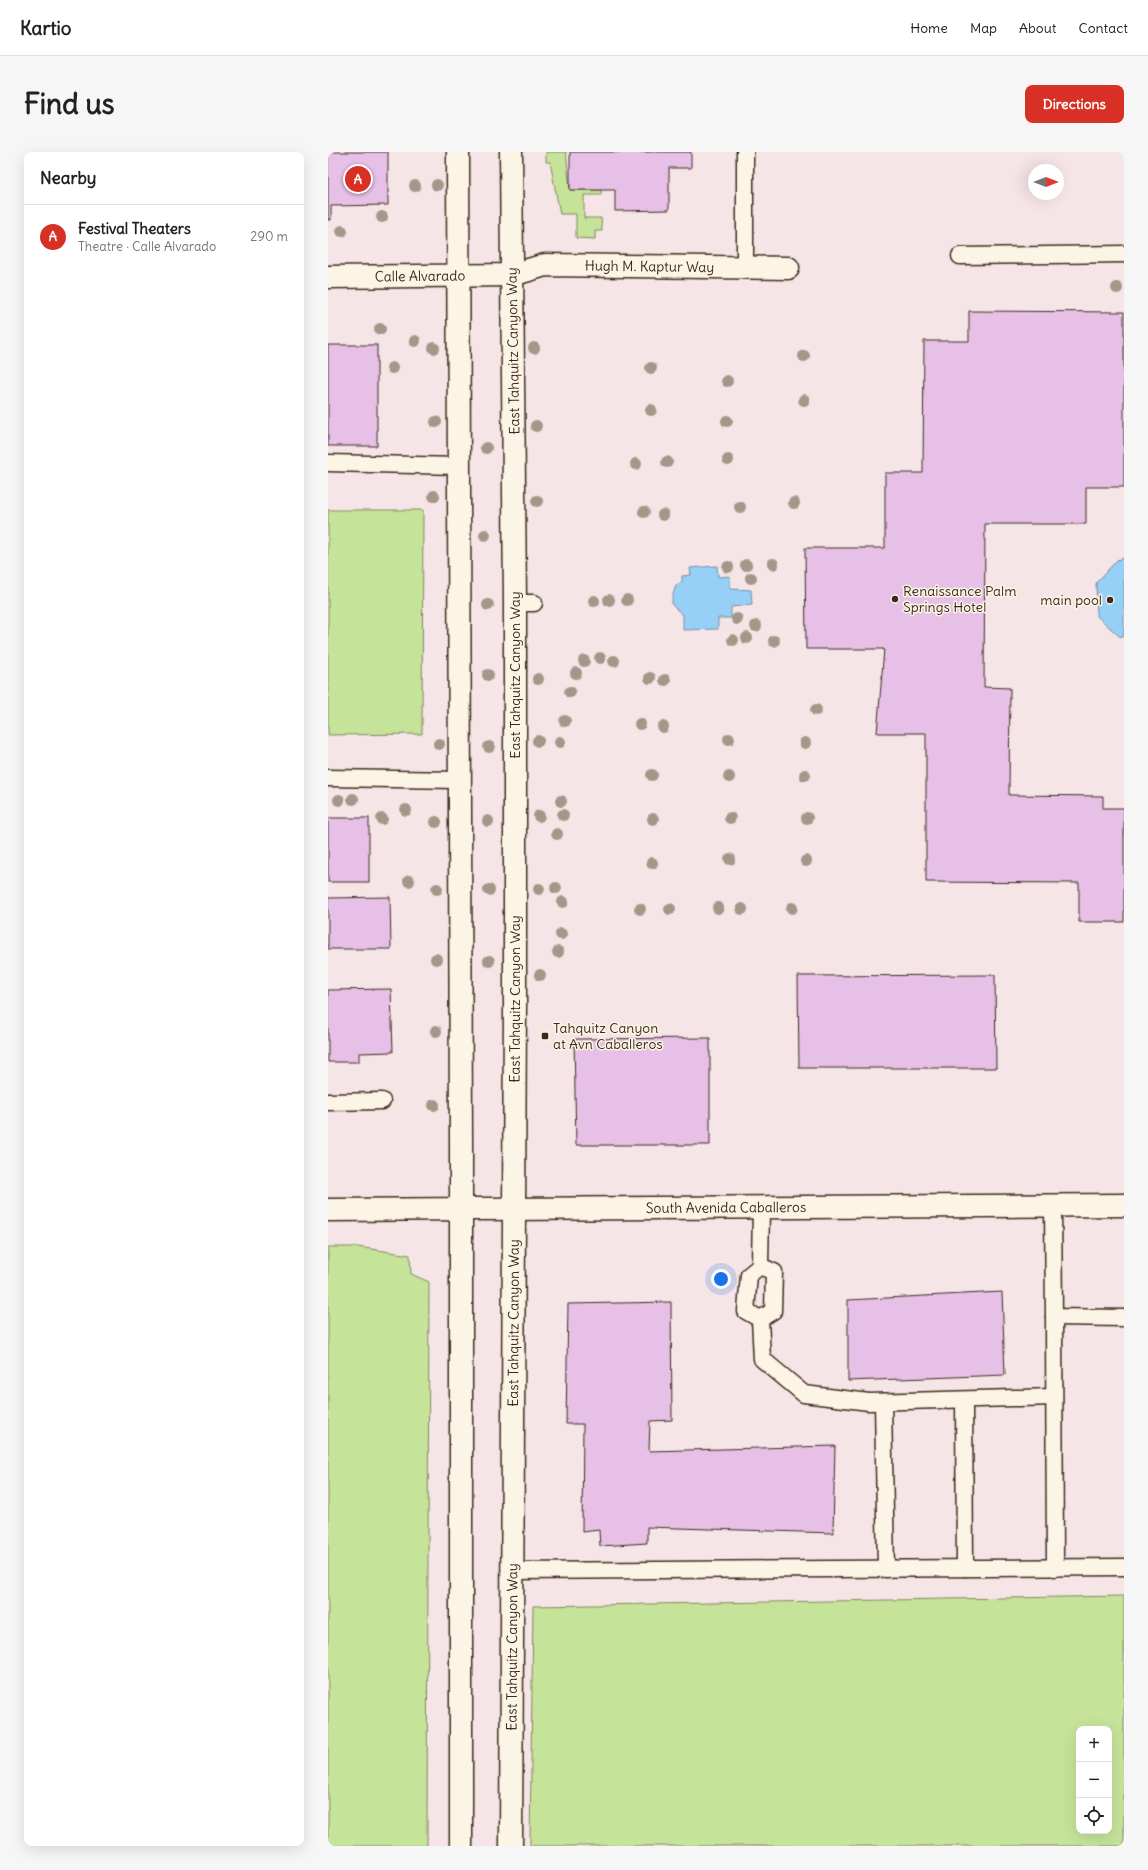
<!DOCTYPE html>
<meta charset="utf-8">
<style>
body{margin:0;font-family:Delius,sans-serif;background:#f6f6f6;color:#202124}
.controls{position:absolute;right:12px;bottom:12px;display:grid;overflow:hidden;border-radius:8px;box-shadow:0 4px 16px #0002}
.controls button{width:36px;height:36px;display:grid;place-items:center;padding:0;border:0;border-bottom:1px solid #e0e0e0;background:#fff;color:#202124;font:20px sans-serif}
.compass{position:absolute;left:700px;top:12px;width:36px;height:36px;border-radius:50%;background:#fff;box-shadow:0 4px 16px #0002;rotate:90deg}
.you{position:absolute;left:393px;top:1127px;width:14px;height:14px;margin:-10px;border:3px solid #fff;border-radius:50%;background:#1a73e8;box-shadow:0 0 0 6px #1a73e833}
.badge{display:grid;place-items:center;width:26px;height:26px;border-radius:50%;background:#d93025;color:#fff;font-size:13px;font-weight:700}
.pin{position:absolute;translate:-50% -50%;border:2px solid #fff;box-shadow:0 1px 4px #0006}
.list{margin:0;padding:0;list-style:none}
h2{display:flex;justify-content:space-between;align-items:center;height:52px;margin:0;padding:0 16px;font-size:17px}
h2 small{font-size:13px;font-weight:400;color:#757577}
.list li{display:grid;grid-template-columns:26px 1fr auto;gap:12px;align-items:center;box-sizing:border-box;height:64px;padding:0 16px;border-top:1px solid #e0e0e0}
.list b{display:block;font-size:15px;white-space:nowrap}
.list p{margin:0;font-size:13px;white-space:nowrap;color:#757577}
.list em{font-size:13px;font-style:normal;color:#757577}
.icon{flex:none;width:22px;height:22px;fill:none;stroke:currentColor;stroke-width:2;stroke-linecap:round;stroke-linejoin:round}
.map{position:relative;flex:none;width:796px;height:1694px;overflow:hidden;border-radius:8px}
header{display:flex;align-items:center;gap:24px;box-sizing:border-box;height:56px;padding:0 20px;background:#fff;border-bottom:1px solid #e0e0e0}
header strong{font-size:19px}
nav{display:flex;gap:22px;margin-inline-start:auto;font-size:14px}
.intro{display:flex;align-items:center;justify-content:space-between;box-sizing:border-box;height:96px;padding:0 24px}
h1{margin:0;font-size:28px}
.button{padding:10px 18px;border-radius:8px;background:#d93025;color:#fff;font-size:14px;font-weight:700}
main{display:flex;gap:24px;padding:0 24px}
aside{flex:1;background:#fff;border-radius:8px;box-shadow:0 4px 16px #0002}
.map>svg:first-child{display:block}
</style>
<header>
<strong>Kartio</strong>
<nav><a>Home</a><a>Map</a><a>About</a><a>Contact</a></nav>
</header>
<div class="intro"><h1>Find us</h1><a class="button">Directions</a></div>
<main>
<aside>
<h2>Nearby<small></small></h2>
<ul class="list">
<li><span class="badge">A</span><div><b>Festival Theaters</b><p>Theatre · Calle Alvarado</p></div><em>290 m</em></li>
</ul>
</aside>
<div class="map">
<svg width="796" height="1694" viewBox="0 0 796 1694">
<rect width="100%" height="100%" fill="#f6e5e6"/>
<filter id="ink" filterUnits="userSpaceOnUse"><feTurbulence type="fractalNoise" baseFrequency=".025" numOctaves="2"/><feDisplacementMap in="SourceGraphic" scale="8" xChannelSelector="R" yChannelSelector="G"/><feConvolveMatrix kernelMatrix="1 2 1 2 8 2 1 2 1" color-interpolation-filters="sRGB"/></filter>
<g filter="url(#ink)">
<g fill="#c6e39a" stroke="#80865c" fill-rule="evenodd">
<polygon points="218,0 238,0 242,38 273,38 273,43 256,43 256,66 273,66 274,79 267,79 267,87 248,86 248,62 232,62 222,10 218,10"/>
<polygon points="0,358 95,358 94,582 0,583"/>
<polygon points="0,1095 30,1095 82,1103 83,1122 101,1130 99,1694 0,1694"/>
<path d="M 796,1444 L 796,1694 L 202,1694 L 205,1454 ZM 751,1577 L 781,1577 L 781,1679 L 751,1679 Z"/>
</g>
<g fill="#97d0f7" stroke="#728ea0">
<polygon points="796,406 796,485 791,484 769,464 768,431 789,408"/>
<polygon points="389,414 390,425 402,424 402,437 423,438 424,453 403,455 403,466 390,466 390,477 355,478 355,463 344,453 344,446 348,433 354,430 354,424 363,423 362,416"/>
</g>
<g fill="#e7c0e8" stroke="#3b2a1e">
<polygon points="0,0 60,0 60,53 3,54 3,68 0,68"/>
<polygon points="242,0 363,0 363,16 341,16 341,58 287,59 287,38 242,38"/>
<polygon points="641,159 796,160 796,335 758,335 758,372 657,372 656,535 682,536 681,643 775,644 775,656 796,656 796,770 751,770 751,731 598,730 598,581 549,581 556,497 478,497 477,396 557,396 557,321 595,321 596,189 641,189"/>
<rect x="0" y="193" width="49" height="101"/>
<rect x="0" y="666" width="41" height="64"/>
<polygon points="62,745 63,797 0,797 0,746"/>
<polygon points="667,823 668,916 471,916 470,824"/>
<polygon points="63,837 65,900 31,901 31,910 0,910 0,838"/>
<polygon points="382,886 382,993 248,993 246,887"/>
<polygon points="674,1140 677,1223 520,1229 520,1148"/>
<polygon points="343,1150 344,1268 322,1269 321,1299 507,1294 505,1381 319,1375 319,1391 272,1394 271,1378 254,1380 255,1272 238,1272 240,1152"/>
</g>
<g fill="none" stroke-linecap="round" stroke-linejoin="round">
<defs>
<g id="lane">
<polyline points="417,0 417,115"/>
<polyline points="632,104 796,102"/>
<polyline points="0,311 130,314"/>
<polyline points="187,451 206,451"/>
<polyline points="0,626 131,628"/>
<polyline points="0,950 54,949"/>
<polyline points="725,1053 726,1165 796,1166"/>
<polyline points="432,1114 446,1120 445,1159 432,1167 418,1159 421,1123 432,1114 433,1056"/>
<polyline points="726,1165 727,1416"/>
<polyline points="432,1167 434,1207 476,1242 541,1250 726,1245"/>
<polyline points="636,1248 637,1416"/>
<polyline points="555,1250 558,1417"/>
<polyline points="184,1419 796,1415"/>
</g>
<g id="street">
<path id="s1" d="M 0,125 L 184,123 L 217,113 L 460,116"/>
</g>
<g id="secondary">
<polyline points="130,0 133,993 133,1694"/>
<path id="s2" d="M 0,1058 L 796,1053"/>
<path id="s3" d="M 183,1694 L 187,851 L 187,451 L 183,0"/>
</g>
</defs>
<use href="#lane" stroke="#3b2a1e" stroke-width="19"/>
<use href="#street" stroke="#3b2a1e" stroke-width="25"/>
<use href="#secondary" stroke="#3b2a1e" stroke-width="25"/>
<use href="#lane" stroke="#fcf5e5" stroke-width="16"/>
<use href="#street" stroke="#fcf5e5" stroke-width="22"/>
<use href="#secondary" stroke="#fcf5e5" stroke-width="22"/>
</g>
<g fill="#a29789">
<circle cx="109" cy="33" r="6"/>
<circle cx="87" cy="34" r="6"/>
<circle cx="54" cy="65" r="6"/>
<circle cx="14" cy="79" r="6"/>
<circle cx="789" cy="136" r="6"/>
<circle cx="52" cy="177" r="6"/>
<circle cx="87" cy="189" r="6"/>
<circle cx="106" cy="196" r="6"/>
<circle cx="206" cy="196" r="6"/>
<circle cx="476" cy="204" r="6"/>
<circle cx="64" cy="216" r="6"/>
<circle cx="323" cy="216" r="6"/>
<circle cx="399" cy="229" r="6"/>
<circle cx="476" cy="248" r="6"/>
<circle cx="323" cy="258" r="6"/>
<circle cx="399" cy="269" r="6"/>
<circle cx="108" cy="270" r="6"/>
<circle cx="208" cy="274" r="6"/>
<circle cx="158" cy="296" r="6"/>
<circle cx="400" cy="308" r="6"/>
<circle cx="339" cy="310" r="6"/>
<circle cx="308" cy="312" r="6"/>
<circle cx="106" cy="344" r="6"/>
<circle cx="209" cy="349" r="6"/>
<circle cx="466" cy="351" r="6"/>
<circle cx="412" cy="355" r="6"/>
<circle cx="316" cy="360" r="6"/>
<circle cx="335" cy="363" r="6"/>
<circle cx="157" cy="383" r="6"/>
<circle cx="445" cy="412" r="6"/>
<circle cx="418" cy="413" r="6"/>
<circle cx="400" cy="415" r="6"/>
<circle cx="423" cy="426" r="6"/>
<circle cx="281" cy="448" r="6"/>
<circle cx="299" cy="448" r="6"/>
<circle cx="266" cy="449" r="6"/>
<circle cx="160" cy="453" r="6"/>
<circle cx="409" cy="467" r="6"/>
<circle cx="428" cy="474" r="6"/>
<circle cx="419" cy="486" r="6"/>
<circle cx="405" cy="488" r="6"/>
<circle cx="446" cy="489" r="6"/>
<circle cx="272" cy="506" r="6"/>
<circle cx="256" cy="509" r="6"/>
<circle cx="286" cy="509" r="6"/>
<circle cx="248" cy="521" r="6"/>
<circle cx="160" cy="523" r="6"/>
<circle cx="322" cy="526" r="6"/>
<circle cx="210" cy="527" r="6"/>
<circle cx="337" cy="528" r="6"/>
<circle cx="242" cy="540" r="6"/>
<circle cx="488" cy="558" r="6"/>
<circle cx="237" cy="569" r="6"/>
<circle cx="312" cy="572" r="6"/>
<circle cx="335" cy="575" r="6"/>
<circle cx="401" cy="587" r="6"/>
<circle cx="210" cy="589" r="6"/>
<circle cx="232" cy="590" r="6"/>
<circle cx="477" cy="591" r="6"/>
<circle cx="111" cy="592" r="6"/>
<circle cx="161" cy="595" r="6"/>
<circle cx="324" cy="623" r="6"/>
<circle cx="477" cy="623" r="6"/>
<circle cx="401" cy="625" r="6"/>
<circle cx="25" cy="647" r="6"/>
<circle cx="11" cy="648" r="6"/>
<circle cx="233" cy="649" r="6"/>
<circle cx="78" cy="658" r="6"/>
<circle cx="235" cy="663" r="6"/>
<circle cx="211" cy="664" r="6"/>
<circle cx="402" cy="666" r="6"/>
<circle cx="479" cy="666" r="6"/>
<circle cx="54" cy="667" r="6"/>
<circle cx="325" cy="667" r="6"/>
<circle cx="160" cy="669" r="6"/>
<circle cx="108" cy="670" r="6"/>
<circle cx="229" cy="682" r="6"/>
<circle cx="402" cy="707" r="6"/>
<circle cx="478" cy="709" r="6"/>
<circle cx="324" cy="711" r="6"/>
<circle cx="81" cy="729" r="6"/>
<circle cx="228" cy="736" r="6"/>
<circle cx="109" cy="737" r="6"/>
<circle cx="211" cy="737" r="6"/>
<circle cx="161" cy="738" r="6"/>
<circle cx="235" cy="750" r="6"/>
<circle cx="390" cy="756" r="6"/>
<circle cx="464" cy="756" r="6"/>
<circle cx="312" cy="757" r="6"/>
<circle cx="342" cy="757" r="6"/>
<circle cx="414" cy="757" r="6"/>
<circle cx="233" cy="782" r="6"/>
<circle cx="230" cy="800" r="6"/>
<circle cx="108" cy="807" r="6"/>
<circle cx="161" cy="809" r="6"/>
<circle cx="212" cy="823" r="6"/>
<circle cx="108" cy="879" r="6"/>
<circle cx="106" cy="953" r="6"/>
</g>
</g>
<g fill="#3b2a1e" stroke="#fcf5e5" stroke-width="1.5">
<circle cx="567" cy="447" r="4"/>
<circle cx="782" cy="448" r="4"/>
<rect x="213" y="880" width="8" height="8" rx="2"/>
</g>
<g text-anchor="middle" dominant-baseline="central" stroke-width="3" stroke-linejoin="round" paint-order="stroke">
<g font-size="14" fill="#3b2a1e" stroke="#fcf5e5">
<text stroke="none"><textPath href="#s1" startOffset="323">Hugh M. Kaptur Way</textPath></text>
<text stroke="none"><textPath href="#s1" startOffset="92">Calle Alvarado</textPath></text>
<text transform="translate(185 199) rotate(-91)">East Tahquitz Canyon Way</text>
<text transform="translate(187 523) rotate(-90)">East Tahquitz Canyon Way</text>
<text stroke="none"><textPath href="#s3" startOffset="847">East Tahquitz Canyon Way</textPath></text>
<text stroke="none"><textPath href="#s2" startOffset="398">South Avenida Caballeros</textPath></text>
<text stroke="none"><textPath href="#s3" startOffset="523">East Tahquitz Canyon Way</textPath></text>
<text stroke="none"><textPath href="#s3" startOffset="199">East Tahquitz Canyon Way</textPath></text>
</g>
<g font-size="14" fill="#3b2a1e" stroke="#fcf5e5" text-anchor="start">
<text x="575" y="439">Renaissance Palm<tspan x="575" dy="16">Springs Hotel</tspan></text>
<text x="774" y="448" text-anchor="end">main pool</text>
<text x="225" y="876">Tahquitz Canyon<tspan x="225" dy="16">at Avn Caballeros</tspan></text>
</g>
</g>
</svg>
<div class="controls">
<button>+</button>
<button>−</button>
<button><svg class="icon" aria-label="locate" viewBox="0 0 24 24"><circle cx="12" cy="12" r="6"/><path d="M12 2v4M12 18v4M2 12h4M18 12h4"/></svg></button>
</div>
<svg class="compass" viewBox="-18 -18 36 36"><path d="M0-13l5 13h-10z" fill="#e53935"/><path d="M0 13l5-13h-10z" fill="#757577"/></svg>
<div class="you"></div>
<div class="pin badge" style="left:30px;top:27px">A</div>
</div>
</main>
